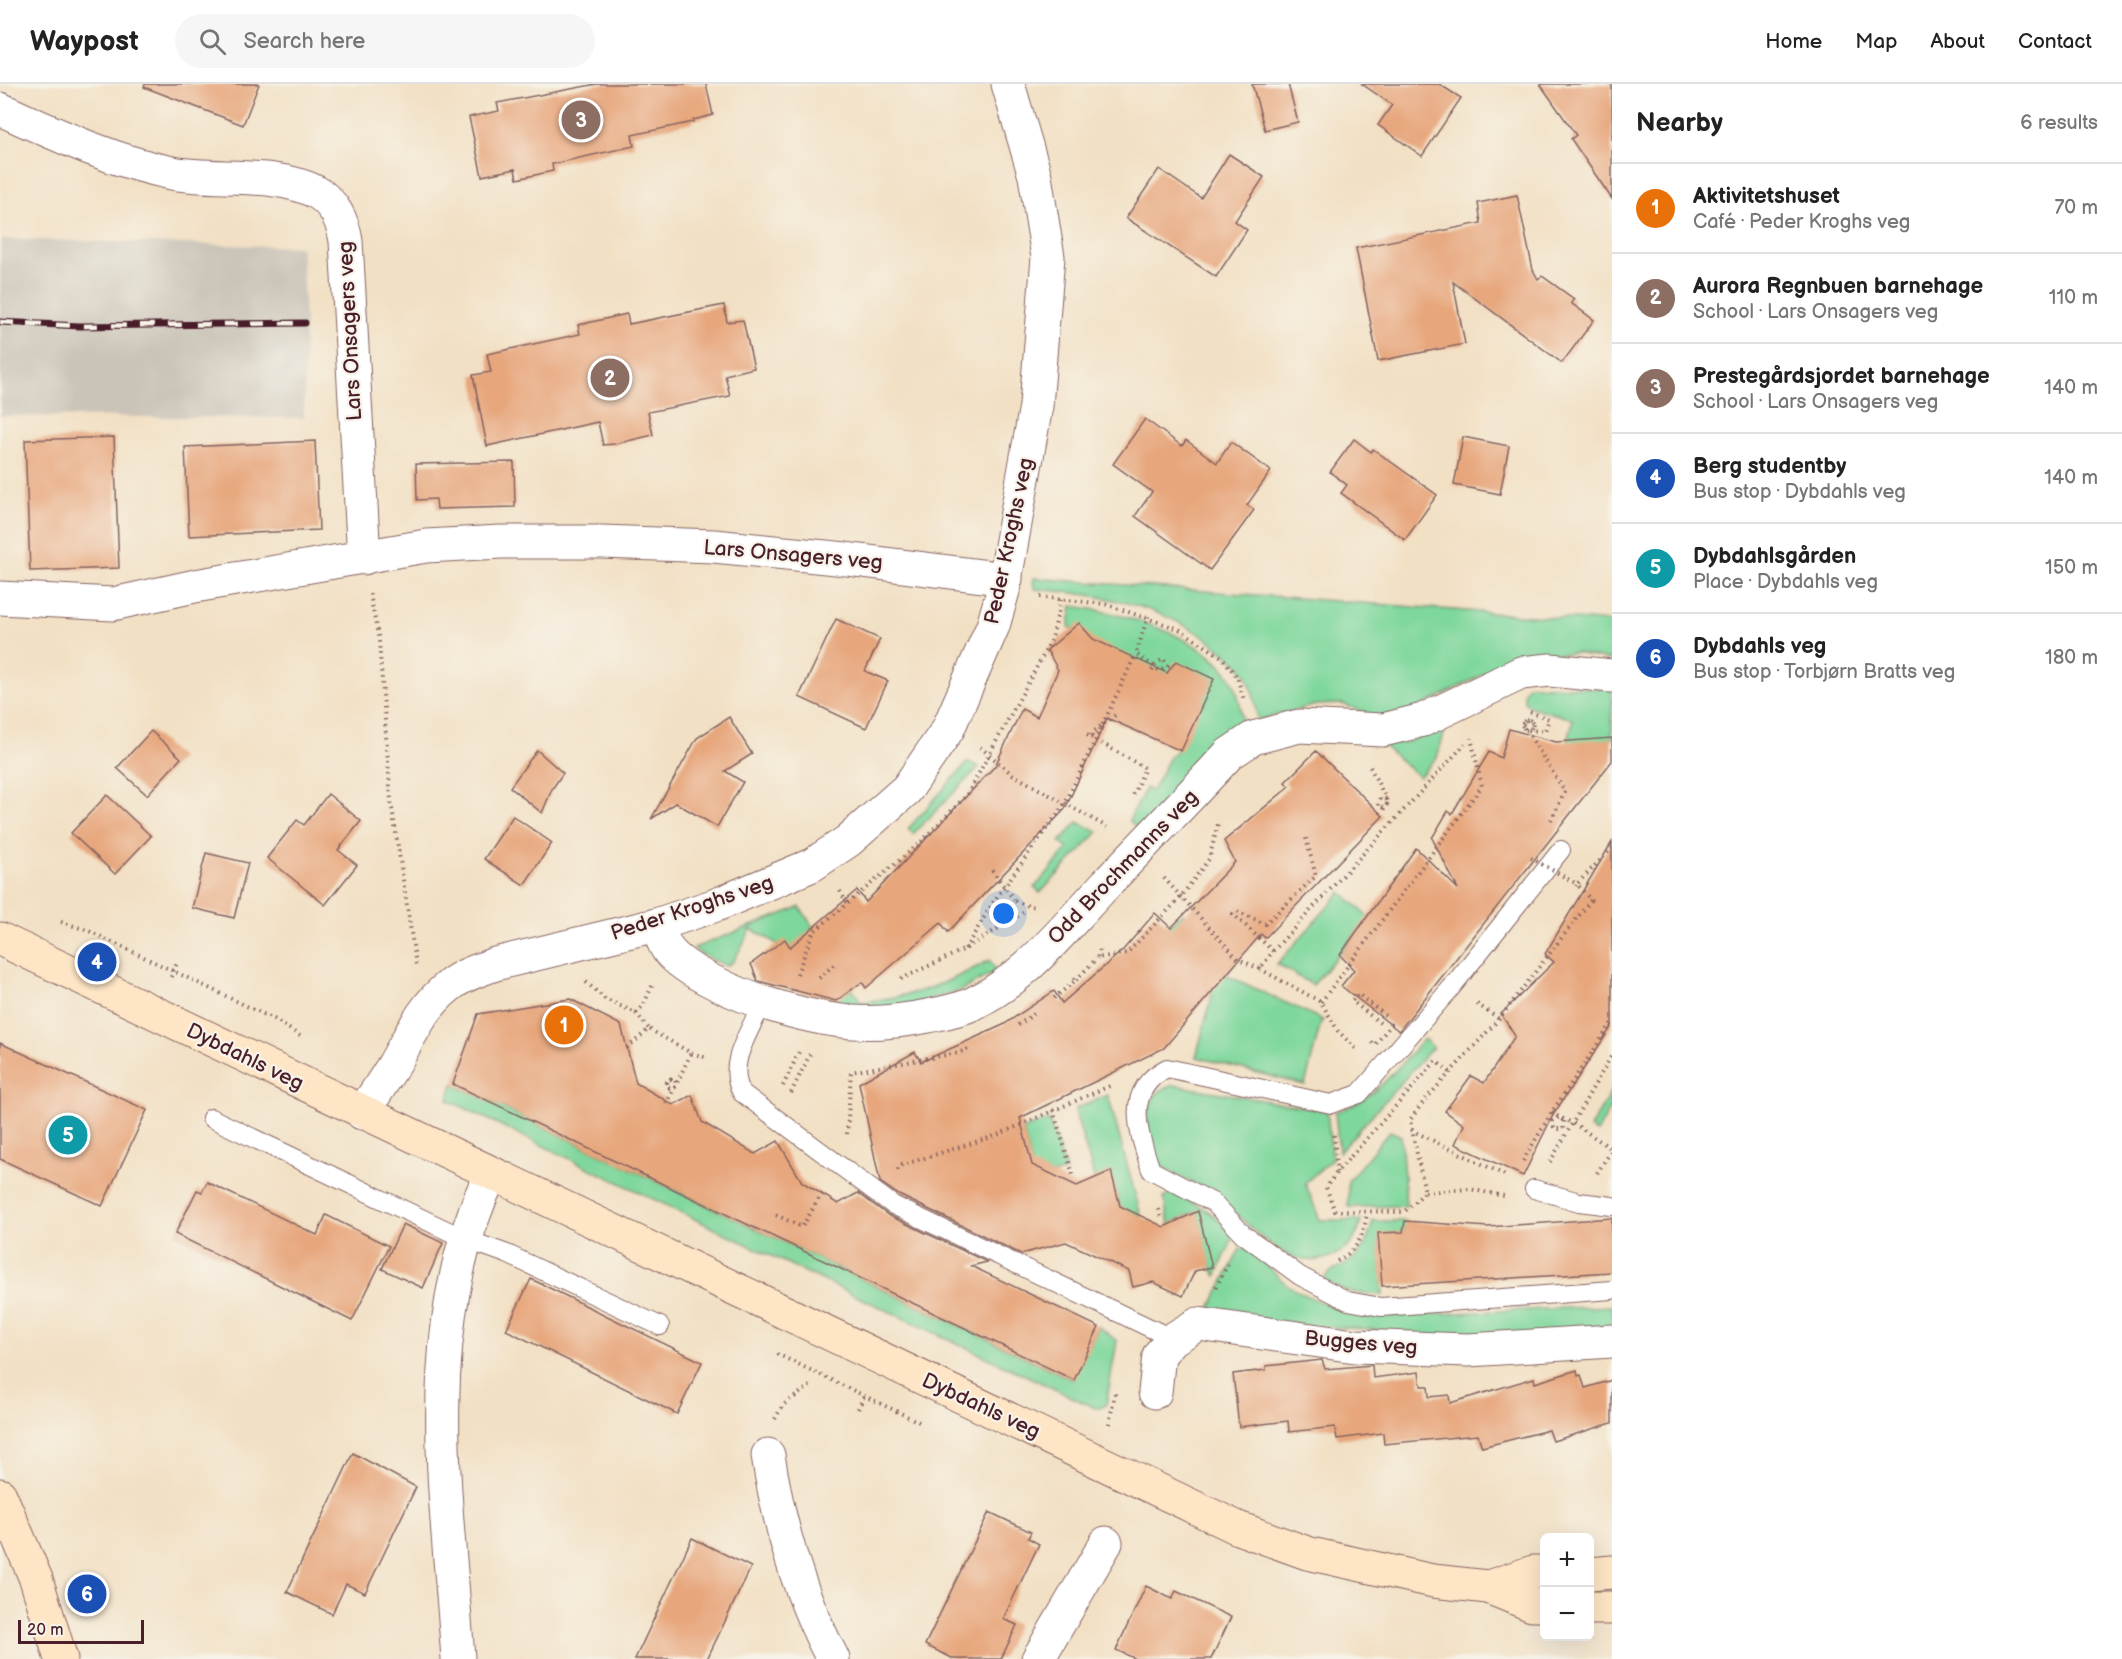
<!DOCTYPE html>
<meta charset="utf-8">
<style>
body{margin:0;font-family:"Balsamiq Sans",sans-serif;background:#f6f6f6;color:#222}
.controls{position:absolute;right:18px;bottom:18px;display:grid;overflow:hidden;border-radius:9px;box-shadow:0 6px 24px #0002}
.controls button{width:54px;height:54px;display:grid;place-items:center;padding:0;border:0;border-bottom:2px solid #e0e0e0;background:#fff;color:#222;font:30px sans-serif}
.scale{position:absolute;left:18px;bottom:15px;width:126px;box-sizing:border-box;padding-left:6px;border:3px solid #4a1f2b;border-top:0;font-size:16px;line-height:21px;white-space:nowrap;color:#4a1f2b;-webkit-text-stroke:4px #f7f3e8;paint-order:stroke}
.you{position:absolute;left:1004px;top:830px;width:21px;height:21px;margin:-15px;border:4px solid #fff;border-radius:50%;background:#1a73e8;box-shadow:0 0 0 9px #1a73e833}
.badge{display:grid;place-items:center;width:39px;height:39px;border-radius:50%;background:#db2777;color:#fff;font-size:20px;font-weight:700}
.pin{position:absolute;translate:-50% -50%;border:3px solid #fff;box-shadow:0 2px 6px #0006}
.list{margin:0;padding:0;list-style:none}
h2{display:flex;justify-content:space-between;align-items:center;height:78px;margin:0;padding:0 24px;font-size:26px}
h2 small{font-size:20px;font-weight:400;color:#767676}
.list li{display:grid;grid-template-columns:39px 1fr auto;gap:18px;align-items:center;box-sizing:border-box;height:90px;padding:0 24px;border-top:2px solid #e0e0e0}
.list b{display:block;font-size:22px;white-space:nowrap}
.list p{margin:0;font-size:20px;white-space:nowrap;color:#767676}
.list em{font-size:20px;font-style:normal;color:#767676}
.icon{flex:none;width:33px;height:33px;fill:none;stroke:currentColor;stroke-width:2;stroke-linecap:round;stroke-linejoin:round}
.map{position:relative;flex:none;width:1612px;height:1575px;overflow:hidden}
header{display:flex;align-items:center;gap:36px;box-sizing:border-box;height:84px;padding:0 30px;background:#fff;border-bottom:2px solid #e0e0e0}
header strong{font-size:28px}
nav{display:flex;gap:33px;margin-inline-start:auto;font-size:21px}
.search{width:420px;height:54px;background:#f6f6f6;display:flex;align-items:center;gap:15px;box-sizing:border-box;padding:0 21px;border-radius:33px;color:#767676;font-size:22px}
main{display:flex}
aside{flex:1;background:#fff}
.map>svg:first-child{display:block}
</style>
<header>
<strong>Waypost</strong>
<div class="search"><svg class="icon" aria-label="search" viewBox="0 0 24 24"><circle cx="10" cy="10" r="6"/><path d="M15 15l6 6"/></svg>Search here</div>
<nav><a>Home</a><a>Map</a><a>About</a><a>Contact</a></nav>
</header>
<main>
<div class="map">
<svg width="1612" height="1575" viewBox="0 0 1612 1575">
<rect width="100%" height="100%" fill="#f7f3e8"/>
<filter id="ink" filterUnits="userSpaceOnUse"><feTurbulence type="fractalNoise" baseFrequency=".0167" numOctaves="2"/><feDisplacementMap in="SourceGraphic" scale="12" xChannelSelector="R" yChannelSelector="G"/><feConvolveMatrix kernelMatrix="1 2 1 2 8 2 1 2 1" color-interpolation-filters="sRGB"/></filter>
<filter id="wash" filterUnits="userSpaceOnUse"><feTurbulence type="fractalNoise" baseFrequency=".008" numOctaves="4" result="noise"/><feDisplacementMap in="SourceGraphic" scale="24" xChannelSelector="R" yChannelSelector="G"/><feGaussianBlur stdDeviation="1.35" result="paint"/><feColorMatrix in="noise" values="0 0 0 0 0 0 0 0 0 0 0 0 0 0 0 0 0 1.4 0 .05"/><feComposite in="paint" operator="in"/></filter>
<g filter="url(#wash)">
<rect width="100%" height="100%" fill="#f2e0c4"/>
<polygon fill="#cac3b8" points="0,155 301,163 305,239 304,334 0,332"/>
<g fill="#7ed79c" stroke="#647b64" stroke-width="1.5">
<path d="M 1033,494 L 1612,538 L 1612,577 L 1577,569 L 1515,574 L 1412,627 L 1376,633 L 1343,620 L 1316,621 L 1258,636 C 1255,621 1253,601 1244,588 C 1237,577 1224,568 1214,560 C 1160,520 1099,510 1034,505 Z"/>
<path d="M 1072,522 C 1120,528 1208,552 1233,598 C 1240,612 1241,628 1243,643 L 1142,741 L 1136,743 L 1129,736 L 1146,704 L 1152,707 L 1170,673 L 1184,659 L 1069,542 Z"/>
<polygon points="1528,601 1612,605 1612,655 1567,662 1573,635 1531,623 1524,617 1524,608"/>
<polygon points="1447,640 1437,673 1419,693 1383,661 1408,658"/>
<polygon points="968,678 979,683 913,750 908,745"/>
<polygon points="1078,738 1098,748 1040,809 1035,803 1068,765 1060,758"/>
<polygon points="1341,808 1369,833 1313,901 1277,880"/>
<path d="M 800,823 L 861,918 C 916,912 942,902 990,876 L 996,887 L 962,906 L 898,925 L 823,923 L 833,891 L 751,845 L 733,878 L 726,882 L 699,869 L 694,864 Z"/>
<polygon points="1183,829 1232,883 1226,891 1323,936 1321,938 1305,1001 1196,973 1212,911 1167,842"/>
<path d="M 1424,955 L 1433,963 L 1339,1068 L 1335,1028 C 1374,1018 1398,982 1424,955 Z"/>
<polygon points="453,1000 1073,1296 1099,1243 1117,1257 1106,1321 1095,1324 784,1178 448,1016"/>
<path d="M 1173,1001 L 1327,1027 L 1332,1075 L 1305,1099 L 1320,1136 L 1361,1136 C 1358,1152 1351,1164 1335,1171 C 1287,1194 1251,1139 1217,1113 C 1202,1100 1181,1096 1165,1084 C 1146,1070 1139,1021 1161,1006 C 1164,1004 1170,1003 1173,1001 Z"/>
<polygon points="1612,1006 1612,1022 1597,1048 1590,1044"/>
<polygon points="1108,1011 1141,1132 1120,1123 1111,1088 1095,1096 1077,1035 1075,1025"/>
<polygon points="1049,1036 1066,1087 1052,1091 1032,1082 1023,1045"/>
<polygon points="1390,1047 1401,1052 1406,1122 1348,1123 1348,1097"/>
<path d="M 1170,1110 C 1197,1118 1219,1130 1233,1154 L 1216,1192 L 1211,1182 L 1197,1127 L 1169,1140 L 1164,1114 Z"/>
<path d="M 1373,1137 L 1406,1137 L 1403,1148 L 1379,1150 L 1383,1211 L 1348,1208 L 1323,1196 C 1328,1188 1334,1186 1342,1182 C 1362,1172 1368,1158 1373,1137 Z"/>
<path d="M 1246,1164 C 1261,1175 1272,1188 1285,1199 C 1302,1213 1347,1228 1369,1233 L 1612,1222 L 1612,1246 L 1459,1256 L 1368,1245 L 1290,1241 L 1209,1226 L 1240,1165 Z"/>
</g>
<g id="blocks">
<g fill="#e7a67b">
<polygon points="145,0 259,0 243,41 144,3"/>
<polygon points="597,0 706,0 713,31 693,36 693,38 632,51 634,62 552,80 553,87 517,95 515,85 482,92 469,33 499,27 497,19"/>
<polygon points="1252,0 1288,0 1298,38 1265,46"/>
<polygon points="1362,0 1439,0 1461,14 1422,72 1378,41 1392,21"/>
<polygon points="1540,0 1612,0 1612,115 1571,55 1576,51"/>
<polygon points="1229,70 1264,93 1235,137 1247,146 1216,193 1126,134 1159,85 1201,114"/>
<polygon points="1517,111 1533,186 1538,195 1542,192 1574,215 1571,219 1594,236 1562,279 1453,198 1465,260 1378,277 1356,164 1481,139 1478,119"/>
<polygon points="724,221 727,238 743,236 754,284 725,291 730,312 648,328 653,351 615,360 603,361 598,338 487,362 473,291 491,288 487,270 580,250 578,241 627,230 629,240"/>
<polygon points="1145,335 1182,362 1186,356 1217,379 1231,358 1271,387 1247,421 1254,426 1210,486 1135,432 1152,408 1113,380"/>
<polygon points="114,353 119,484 30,487 25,356"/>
<polygon points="1463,353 1509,362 1500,410 1454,401"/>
<polygon points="1354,355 1371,368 1373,365 1437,411 1405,456 1341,409 1347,401 1330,388"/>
<polygon points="315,357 319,446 189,452 185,363"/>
<polygon points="514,378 515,423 437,425 436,415 417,416 416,380"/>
<polygon points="836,535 880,555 865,587 888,597 866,644 799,613"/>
<polygon points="1079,539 1093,555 1167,589 1176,577 1214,595 1181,667 1107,634 1065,725 948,848 941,839 866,904 862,898 836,917 758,897 751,880 785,855 790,863 857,806 866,818 995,682 1022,625 1037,633 1058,586 1047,566"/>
<polygon points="729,633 752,670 725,687 743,698 717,743 676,719 651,735 697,654"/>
<polygon points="1509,645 1556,658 1612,654 1612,677 1399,947 1341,902 1354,886 1340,871 1416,764 1458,805 1432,754 1448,727 1452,730 1489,668 1501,674"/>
<polygon points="151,647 181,674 147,711 117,684"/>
<polygon points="537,666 563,689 552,705 542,729 510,703"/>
<polygon points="1316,667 1383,732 1265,854 1261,850 1164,964 1020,1034 1032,1081 1077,1102 1111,1087 1120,1122 1164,1143 1198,1127 1212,1183 1195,1187 1183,1212 1153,1198 1133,1203 1129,1187 1066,1158 1021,1170 899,1111 880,1098 859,999 915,968 921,978 1003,941 1054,907 1062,919 1123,866 1155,829 1171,844 1235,778 1224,757 1289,703 1285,698"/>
<polygon points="328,710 361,737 338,766 357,781 325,821 267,774 297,736 304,741"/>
<polygon points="107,711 151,752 115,790 71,749"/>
<polygon points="513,732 552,759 524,801 484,775"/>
<polygon points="1612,758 1612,942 1553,1031 1523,1092 1455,1060 1464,1041 1445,1027 1471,992 1484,999 1515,952 1501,930 1554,878 1545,870"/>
<polygon points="206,769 248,779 234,834 192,824"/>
<polygon points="570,915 621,941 636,999 673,1021 692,1011 702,1038 755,1070 778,1057 802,1098 838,1120 858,1109 888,1131 987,1178 971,1182 1099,1243 1074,1296 453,1000 478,930"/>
<polygon points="0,959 147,1026 102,1122 0,1075"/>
<polygon points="207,1098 317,1151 326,1131 389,1162 352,1237 175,1150 197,1106 202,1108"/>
<polygon points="1612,1134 1612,1188 1382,1202 1378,1149 1403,1148 1405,1137 1488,1143"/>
<polygon points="403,1140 443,1159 423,1204 382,1185"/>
<polygon points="531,1195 702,1278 677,1330 506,1246"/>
<polygon points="1322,1276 1325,1285 1372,1281 1373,1294 1419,1288 1421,1302 1428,1302 1429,1313 1449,1311 1450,1319 1534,1294 1535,1299 1577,1286 1578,1292 1581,1291 1585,1304 1612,1296 1612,1339 1553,1357 1549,1346 1482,1363 1478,1351 1384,1360 1383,1349 1337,1355 1335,1343 1289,1348 1288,1337 1239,1343 1233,1290 1266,1286 1266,1282"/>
<polygon points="353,1369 416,1403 365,1509 346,1500 332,1530 287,1508"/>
<polygon points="989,1428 1031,1448 1028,1454 1039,1460 1003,1535 1017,1541 1001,1575 954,1575 925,1561"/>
<polygon points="692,1454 751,1483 707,1575 635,1575"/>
<polygon points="1146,1502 1172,1515 1176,1507 1231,1533 1211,1575 1136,1575 1116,1566"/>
</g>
</g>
</g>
<g filter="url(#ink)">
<use href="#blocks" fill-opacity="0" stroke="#856361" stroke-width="1.5"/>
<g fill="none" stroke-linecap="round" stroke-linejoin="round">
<defs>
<g id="service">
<path d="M 1561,766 L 1451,904 L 1359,1010 L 1331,1020 L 1167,984 C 1123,1006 1138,1047 1151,1086 L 1214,1119 L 1243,1150 L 1300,1192 L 1348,1217 L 1381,1223 L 1612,1206"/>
<path d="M 762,919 C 751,947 725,980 742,1009 L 893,1121 L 1173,1255"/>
<polyline points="211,1034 465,1155 507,1170 660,1242"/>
<polyline points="1534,1105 1579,1118 1612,1122"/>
</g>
<g id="minor">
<path d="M 0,25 C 56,50 111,77 172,89 C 216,97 276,87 316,108 C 334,118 343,138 346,157 L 364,474"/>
<polyline points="0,514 113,520 195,502 426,462 501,458 602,458 714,462 846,475 1006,495"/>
<path d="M 656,841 C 660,848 663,859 668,866 C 686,889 743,913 771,921 C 829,939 869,944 928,932 C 942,929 959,926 972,920 C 1026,895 1067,841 1107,799 C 1147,756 1189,714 1229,670 L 1253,654 L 1299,642 L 1383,646 L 1423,636 L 1521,589 L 1550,586 L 1612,592"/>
<path d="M 362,1029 C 373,1013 383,998 393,982 C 410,953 422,923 449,902 C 462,891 479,886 495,880 L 656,841 L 716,821 L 812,781 L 848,757 L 907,705 L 948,645 L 993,542 L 1003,507 L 1036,322 L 1048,173 L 1035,92 L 1008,0"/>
<polyline points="1155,1308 1159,1271 1173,1255 1198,1240 1355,1262 1468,1266 1612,1257"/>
<path d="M 768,1371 C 779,1442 799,1511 833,1575"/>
<path d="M 458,1575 C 447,1413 417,1242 491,1090"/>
<polyline points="1038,1575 1106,1459"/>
</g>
<g id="secondary">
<polyline points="0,855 1238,1444 1307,1469 1433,1497 1488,1503 1532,1521 1544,1521"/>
<polyline points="0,1411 36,1495 61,1575"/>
<polyline points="1590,1490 1612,1488"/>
<polyline points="1488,1503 1533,1488 1544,1488"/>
<polyline points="1590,1524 1612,1524"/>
</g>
</defs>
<use href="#service" stroke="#856361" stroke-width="20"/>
<use href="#minor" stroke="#856361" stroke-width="35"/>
<use href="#secondary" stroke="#856361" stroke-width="35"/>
<g stroke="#856361" stroke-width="4" stroke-dasharray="1.5 4.5" stroke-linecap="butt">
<polyline points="370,510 379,557 391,717 416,881"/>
<polyline points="1040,513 1105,520 1179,545 1222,573 1237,593 1244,616"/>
<polyline points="1148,532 1136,570 1160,587 1168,582 1164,575 1156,579"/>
<path d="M 1530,628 L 1549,635 L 1545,647 L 1525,646 L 1522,641 L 1525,636 L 1530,636 L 1533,640 L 1531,645 L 1525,646 L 1522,641 L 1525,636 C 1532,634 1534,640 1532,646"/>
<polyline points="1530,652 1565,708 1551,736"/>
<polyline points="1091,653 1145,684 1132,714"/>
<polyline points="980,663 1012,690 1107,743"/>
<path d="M 1370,683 L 1388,719 L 1385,724 L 1378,722 L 1380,714 C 1394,714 1385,724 1380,729"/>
<polyline points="1164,794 1238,875 1260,885 1273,867 1465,660"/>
<polyline points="1578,799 1612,764"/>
<polyline points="840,807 847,819"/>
<polyline points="1015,817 1031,823 1033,822"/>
<polyline points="61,838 87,846 274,935 300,952"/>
<polyline points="965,865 994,817 1066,718 1136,570"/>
<polyline points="1100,866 1097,874 1127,869 1180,814 1209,775 1218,740"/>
<polyline points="1273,867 1233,830 1237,827 1265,840 1316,792 1306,754"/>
<polyline points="1260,885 1321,918 1338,947 1358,967"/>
<polyline points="797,890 813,848 919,760 967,711 1052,555 1061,515"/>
<polyline points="171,893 177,879"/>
<polyline points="819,894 836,879"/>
<polyline points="901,895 965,865 1026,827"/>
<polyline points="1076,896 1097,874"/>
<polyline points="586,898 605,915 636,929 643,922 652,902"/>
<polyline points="1054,914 1076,896 1071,891"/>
<polyline points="1321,918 1482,702 1471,654"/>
<polyline points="1477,920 1499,935"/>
<polyline points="636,929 649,945"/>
<polyline points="1380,939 1352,917 1358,910 1387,933"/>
<polyline points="1018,941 1034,930"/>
<polyline points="627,964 649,945 691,969 707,974"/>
<polyline points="1450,988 1436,977 1337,1088 1326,1103 1335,1127 1404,1128 1425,1108 1410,1036 1424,1017 1499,935 1591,816 1577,800 1576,802"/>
<polyline points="783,1002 799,968"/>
<polyline points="791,1009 810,970"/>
<path d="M 666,1020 L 675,1003 C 677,999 676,997 673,994 C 655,1000 681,1012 675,996 L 670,995 L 667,998 L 668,1004 L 675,1003 L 691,969"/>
<polyline points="1053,1026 1074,1094"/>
<polyline points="1564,1037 1563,1045 1554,1045 1553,1037 1559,1033 1573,1039 1612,1065"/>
<polyline points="1411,1046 1507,1092"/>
<polyline points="847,1050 851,988 958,969 968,965"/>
<polyline points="1334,1051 1337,1088"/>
<polyline points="1523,1077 1552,1028 1612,939"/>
<polyline points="1550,1078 1612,971"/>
<polyline points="898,1086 899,1082 995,1052 1112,1001"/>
<polyline points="1597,1089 1612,1066"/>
<polyline points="1425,1108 1469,1105 1504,1112"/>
<polyline points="1159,1125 1161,1134"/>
<polyline points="776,1131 802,1143 824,1106"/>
<path d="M 1337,1177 C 1358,1166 1363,1152 1367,1130"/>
<polyline points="1216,1203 1229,1178"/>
<polyline points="777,1270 919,1338"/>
<polyline points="858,1325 864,1312"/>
<polyline points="775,1335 783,1321 810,1302"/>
<polyline points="1109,1340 1115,1309"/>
</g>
<use href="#service" stroke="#fff" stroke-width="18"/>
<use href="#minor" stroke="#fff" stroke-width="33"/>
<use href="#secondary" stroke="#fde5c5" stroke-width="33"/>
<defs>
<polyline id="rail" points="0,238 80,242 305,239"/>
</defs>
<use href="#rail" stroke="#4a1f2b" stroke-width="7"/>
<use href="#rail" stroke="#f7f3e8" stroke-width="4.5" stroke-dasharray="14" stroke-linecap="butt"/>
<g stroke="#856361" stroke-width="4" stroke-dasharray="1.5 4.5" stroke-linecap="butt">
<polyline points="1152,587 1156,579"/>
<polyline points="1087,651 1091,653 1093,648 1118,629"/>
<polyline points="1530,652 1532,646"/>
<polyline points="1531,774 1577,800"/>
<polyline points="992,786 1015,817"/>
<polyline points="1372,958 1375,961 1393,938"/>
<polyline points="1552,1028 1564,1037"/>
</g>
</g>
</g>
<g text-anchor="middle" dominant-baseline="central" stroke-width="4.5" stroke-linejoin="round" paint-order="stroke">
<g font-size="21" fill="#4a1f2b" stroke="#f7f3e8">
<text transform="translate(350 247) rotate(-93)">Lars Onsagers veg</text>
<text transform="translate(1009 457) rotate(-78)">Peder Kroghs veg</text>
<text transform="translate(793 471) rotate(5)">Lars Onsagers veg</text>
<text transform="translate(1123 783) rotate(-46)">Odd Brochmanns veg</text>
<text transform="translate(692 824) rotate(-18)">Peder Kroghs veg</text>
<text transform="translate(245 973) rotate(26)">Dybdahls veg</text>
<text transform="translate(1361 1259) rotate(5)">Bugges veg</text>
<text transform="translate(981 1322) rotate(25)">Dybdahls veg</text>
</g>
</g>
</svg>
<div class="controls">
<button>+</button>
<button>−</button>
</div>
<div class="scale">20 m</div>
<div class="you"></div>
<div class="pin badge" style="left:564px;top:941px;background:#e8710a">1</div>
<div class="pin badge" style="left:610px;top:294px;background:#8d6e63">2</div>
<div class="pin badge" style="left:581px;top:36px;background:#8d6e63">3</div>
<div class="pin badge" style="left:97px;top:878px;background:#1a4fb4">4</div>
<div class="pin badge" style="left:68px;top:1051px;background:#0f9aa8">5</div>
<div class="pin badge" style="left:87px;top:1510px;background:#1a4fb4">6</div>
</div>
<aside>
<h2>Nearby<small>6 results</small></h2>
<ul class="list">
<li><span class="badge" style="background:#e8710a">1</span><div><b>Aktivitetshuset</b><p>Café · Peder Kroghs veg</p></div><em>70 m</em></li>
<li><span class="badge" style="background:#8d6e63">2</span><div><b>Aurora Regnbuen barnehage</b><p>School · Lars Onsagers veg</p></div><em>110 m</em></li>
<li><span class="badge" style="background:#8d6e63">3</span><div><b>Prestegårdsjordet barnehage</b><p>School · Lars Onsagers veg</p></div><em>140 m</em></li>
<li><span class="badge" style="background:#1a4fb4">4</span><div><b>Berg studentby</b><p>Bus stop · Dybdahls veg</p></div><em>140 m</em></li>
<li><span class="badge" style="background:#0f9aa8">5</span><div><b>Dybdahlsgården</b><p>Place · Dybdahls veg</p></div><em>150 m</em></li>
<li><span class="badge" style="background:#1a4fb4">6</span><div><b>Dybdahls veg</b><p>Bus stop · Torbjørn Bratts veg</p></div><em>180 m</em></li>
</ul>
</aside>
</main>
